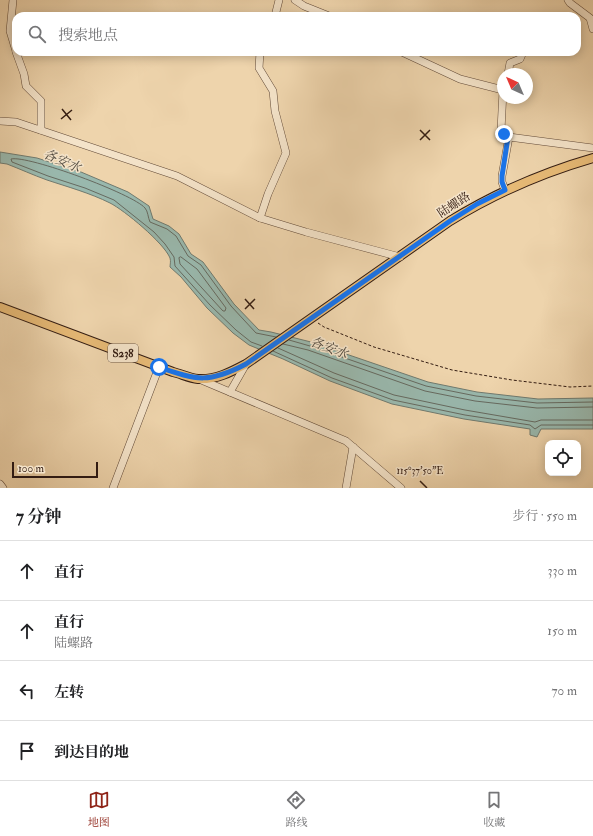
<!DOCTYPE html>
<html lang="zh">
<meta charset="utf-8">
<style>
body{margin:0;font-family:"IM FELL Double Pica","Noto Serif SC",serif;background:#f6f6f6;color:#202124}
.controls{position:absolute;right:12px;bottom:12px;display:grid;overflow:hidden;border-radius:8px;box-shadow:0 2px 10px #0003}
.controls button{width:36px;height:36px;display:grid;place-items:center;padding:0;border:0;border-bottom:1px solid #e0e0e0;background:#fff;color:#202124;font:20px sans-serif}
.compass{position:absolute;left:497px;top:68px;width:36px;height:36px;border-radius:50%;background:#fff;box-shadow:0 2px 10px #0003;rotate:316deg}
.scale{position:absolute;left:12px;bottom:10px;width:86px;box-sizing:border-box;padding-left:4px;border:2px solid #331c12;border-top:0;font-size:11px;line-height:14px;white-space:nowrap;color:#331c12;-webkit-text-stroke:3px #f4e3c9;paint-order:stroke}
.stop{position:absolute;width:12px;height:12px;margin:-9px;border:3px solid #1a73e8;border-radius:50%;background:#fff}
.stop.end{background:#1a73e8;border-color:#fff;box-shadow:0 1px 4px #0008}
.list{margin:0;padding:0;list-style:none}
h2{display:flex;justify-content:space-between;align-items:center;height:52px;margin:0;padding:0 16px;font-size:17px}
h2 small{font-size:13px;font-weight:400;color:#757577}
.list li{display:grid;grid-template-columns:26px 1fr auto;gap:12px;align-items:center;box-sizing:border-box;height:60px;padding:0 16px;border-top:1px solid #e0e0e0}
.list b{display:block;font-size:15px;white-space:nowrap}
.list p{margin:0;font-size:13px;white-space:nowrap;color:#757577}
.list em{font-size:13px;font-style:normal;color:#757577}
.icon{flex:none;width:22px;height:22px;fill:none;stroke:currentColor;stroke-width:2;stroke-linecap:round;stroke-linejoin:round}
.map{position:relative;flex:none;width:593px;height:488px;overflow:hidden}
.search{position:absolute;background:#fff;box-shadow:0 2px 10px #0003;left:12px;right:12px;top:12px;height:44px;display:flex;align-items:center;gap:10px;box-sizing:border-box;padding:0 14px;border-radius:12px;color:#757577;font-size:15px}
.sheet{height:292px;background:#fff}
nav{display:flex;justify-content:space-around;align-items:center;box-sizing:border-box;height:56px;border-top:1px solid #e0e0e0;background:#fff;font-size:11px;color:#757577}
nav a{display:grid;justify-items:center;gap:2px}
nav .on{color:#8f2418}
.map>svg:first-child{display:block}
</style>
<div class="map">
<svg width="593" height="488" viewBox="0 0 593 488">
<rect width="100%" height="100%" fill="#eed4ac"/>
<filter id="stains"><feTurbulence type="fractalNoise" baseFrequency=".005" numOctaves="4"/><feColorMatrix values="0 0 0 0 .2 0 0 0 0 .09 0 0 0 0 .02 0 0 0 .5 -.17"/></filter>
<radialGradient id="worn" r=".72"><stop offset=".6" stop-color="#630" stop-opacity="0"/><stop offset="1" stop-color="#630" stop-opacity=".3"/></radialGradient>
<path fill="#99b8ad" stroke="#707a6f" d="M 0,152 L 37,158 L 81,172 L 128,192 L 149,206 L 153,219 L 169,226 L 179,234 L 191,254 L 203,262 L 234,304 L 259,330 L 271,332 L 311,342 L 428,382 L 477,392 L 538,399 L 593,398 L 593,429 L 541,429 L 537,437 L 530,435 L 530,429 L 464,419 L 392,404 L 330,381 L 283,359 L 249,345 L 233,333 L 207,308 L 181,277 L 170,267 C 170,265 171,261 170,258 C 164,243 124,210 110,203 C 90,193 68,187 47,180 C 33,175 20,169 7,164 L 0,163 Z"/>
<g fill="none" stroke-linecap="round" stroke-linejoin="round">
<g stroke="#666a60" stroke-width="1">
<polygon points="181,257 197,269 226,308 225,311 223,311 180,264 179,258"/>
<polyline points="289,340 310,346 426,386 476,396 537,403 593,402"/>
<polyline points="283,344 308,350 425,391 475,401 537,408 593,407"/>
<path d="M 262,346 L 251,342 L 236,330 L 210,305 L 175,266 L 174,257 L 165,244 L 154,232 L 114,200 L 85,188 L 48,176 L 12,162 L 11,159 C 28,155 133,194 145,208 C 148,211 148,218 150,222 L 167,229 L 176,236 L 188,256 L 201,265 L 231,306 L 256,333 L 276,337"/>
<polyline points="278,348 334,373 394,395 465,410 535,422 541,420 593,420"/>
<polyline points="273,351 332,378 393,400 465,415 530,425 535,429 541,425 593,425"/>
</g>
<defs>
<g id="minor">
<polyline points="13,0 10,31 16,51"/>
<polyline points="295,0 304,6 329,16"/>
<polyline points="568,0 570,3 590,18 593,29"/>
<polyline points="275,16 279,0"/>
<polyline points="16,52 24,74 26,86 41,101 41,130"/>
<polyline points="260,52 259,68 273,91 275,111 286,153 268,194 260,218"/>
<polyline points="402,52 460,79 503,90"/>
<polyline points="508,74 510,63 520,59 523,52"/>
<polyline points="503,91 501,130 509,137 502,176 502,182 505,190"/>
<polyline points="0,121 16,122 177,176 260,218 306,232 400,257"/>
<polyline points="509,137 593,148"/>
<polyline points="199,379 346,441 401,488"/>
<polyline points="230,392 246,364"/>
<polyline points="0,484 3,488"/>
<polyline points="113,488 159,367"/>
<polyline points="346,488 353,447"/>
</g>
<path id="major" d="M 0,307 L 173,372 C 181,374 190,378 198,379 C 216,380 231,372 246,364 L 450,221 C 497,192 541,173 593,158"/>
</defs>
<use href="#minor" stroke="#624a38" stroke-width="8"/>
<use href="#major" stroke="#331c12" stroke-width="10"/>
<polyline stroke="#331c12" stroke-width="1" stroke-dasharray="3 2" stroke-linecap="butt" points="318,323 324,327 374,347 452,370 512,380 570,387 593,386"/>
<use href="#minor" stroke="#f4e3c9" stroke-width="7"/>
<use href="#major" stroke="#e7ba76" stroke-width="8"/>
</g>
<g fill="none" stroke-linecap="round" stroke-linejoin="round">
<path stroke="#1a73e8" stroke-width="5" d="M 159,367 C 197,381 210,383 246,364 L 450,221 L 477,204 L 505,190 L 502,182 L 502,176 L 508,137 L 504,134"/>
</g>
<path fill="none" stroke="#331c12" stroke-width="1.5" d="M 62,109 L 71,120M 61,119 L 72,110M 420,130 L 430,140M 420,140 L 430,130M 245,299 L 254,309M 245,309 L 255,299M 420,481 L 427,488"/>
<g text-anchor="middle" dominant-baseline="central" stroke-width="3" stroke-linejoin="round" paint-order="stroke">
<rect fill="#f4e3c9" stroke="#6d5849" stroke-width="1" x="108" y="344" width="30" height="18" rx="3"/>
<g font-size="11" font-weight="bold" fill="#331c12">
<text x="123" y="353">S238</text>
</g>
<g font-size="12" fill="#331c12" stroke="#f4e3c9">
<text transform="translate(454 205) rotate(-33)">陆螺路</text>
</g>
<g font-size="13" font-style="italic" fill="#524b40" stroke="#f4e3c9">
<text transform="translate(62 161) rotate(23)">各安水</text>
<text transform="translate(329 348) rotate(20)">各安水</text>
</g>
</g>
<g font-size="10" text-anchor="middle" fill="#331c12" stroke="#f4e3c9" stroke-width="3" stroke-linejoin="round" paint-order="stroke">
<text x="420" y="474">115°37'50"E</text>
</g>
<rect width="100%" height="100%" filter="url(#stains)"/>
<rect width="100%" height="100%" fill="url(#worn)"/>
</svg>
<div class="controls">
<button><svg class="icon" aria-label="locate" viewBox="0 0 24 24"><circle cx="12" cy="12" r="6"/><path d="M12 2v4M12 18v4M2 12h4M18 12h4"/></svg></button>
</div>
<svg class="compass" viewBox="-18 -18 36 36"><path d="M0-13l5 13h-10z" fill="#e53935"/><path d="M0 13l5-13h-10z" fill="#757577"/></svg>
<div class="scale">100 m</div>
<div class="stop" style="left:159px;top:367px"></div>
<div class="stop end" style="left:504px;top:134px"></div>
<div class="search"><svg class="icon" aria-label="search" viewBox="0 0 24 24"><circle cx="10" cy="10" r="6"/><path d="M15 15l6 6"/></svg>搜索地点</div>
</div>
<section class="sheet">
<h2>7 分钟<small>步行 · 550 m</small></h2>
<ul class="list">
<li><svg class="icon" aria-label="ahead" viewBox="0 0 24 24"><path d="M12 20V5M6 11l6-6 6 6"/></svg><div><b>直行</b></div><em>330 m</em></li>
<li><svg class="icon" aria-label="ahead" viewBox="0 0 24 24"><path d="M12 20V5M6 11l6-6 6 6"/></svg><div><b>直行</b><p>陆螺路</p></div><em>150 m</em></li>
<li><svg class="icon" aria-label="left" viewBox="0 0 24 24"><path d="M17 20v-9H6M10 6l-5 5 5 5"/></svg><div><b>左转</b></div><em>70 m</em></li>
<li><svg class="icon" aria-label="arrive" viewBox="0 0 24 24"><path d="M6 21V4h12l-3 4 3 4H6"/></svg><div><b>到达目的地</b></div></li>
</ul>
</section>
<nav>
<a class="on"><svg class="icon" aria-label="map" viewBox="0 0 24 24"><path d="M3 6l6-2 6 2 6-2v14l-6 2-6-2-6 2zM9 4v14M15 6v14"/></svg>地图</a>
<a><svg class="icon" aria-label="directions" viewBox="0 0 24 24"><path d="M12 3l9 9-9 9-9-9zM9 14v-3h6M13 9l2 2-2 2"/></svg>路线</a>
<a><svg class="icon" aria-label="saved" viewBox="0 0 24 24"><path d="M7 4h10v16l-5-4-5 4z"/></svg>收藏</a>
</nav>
